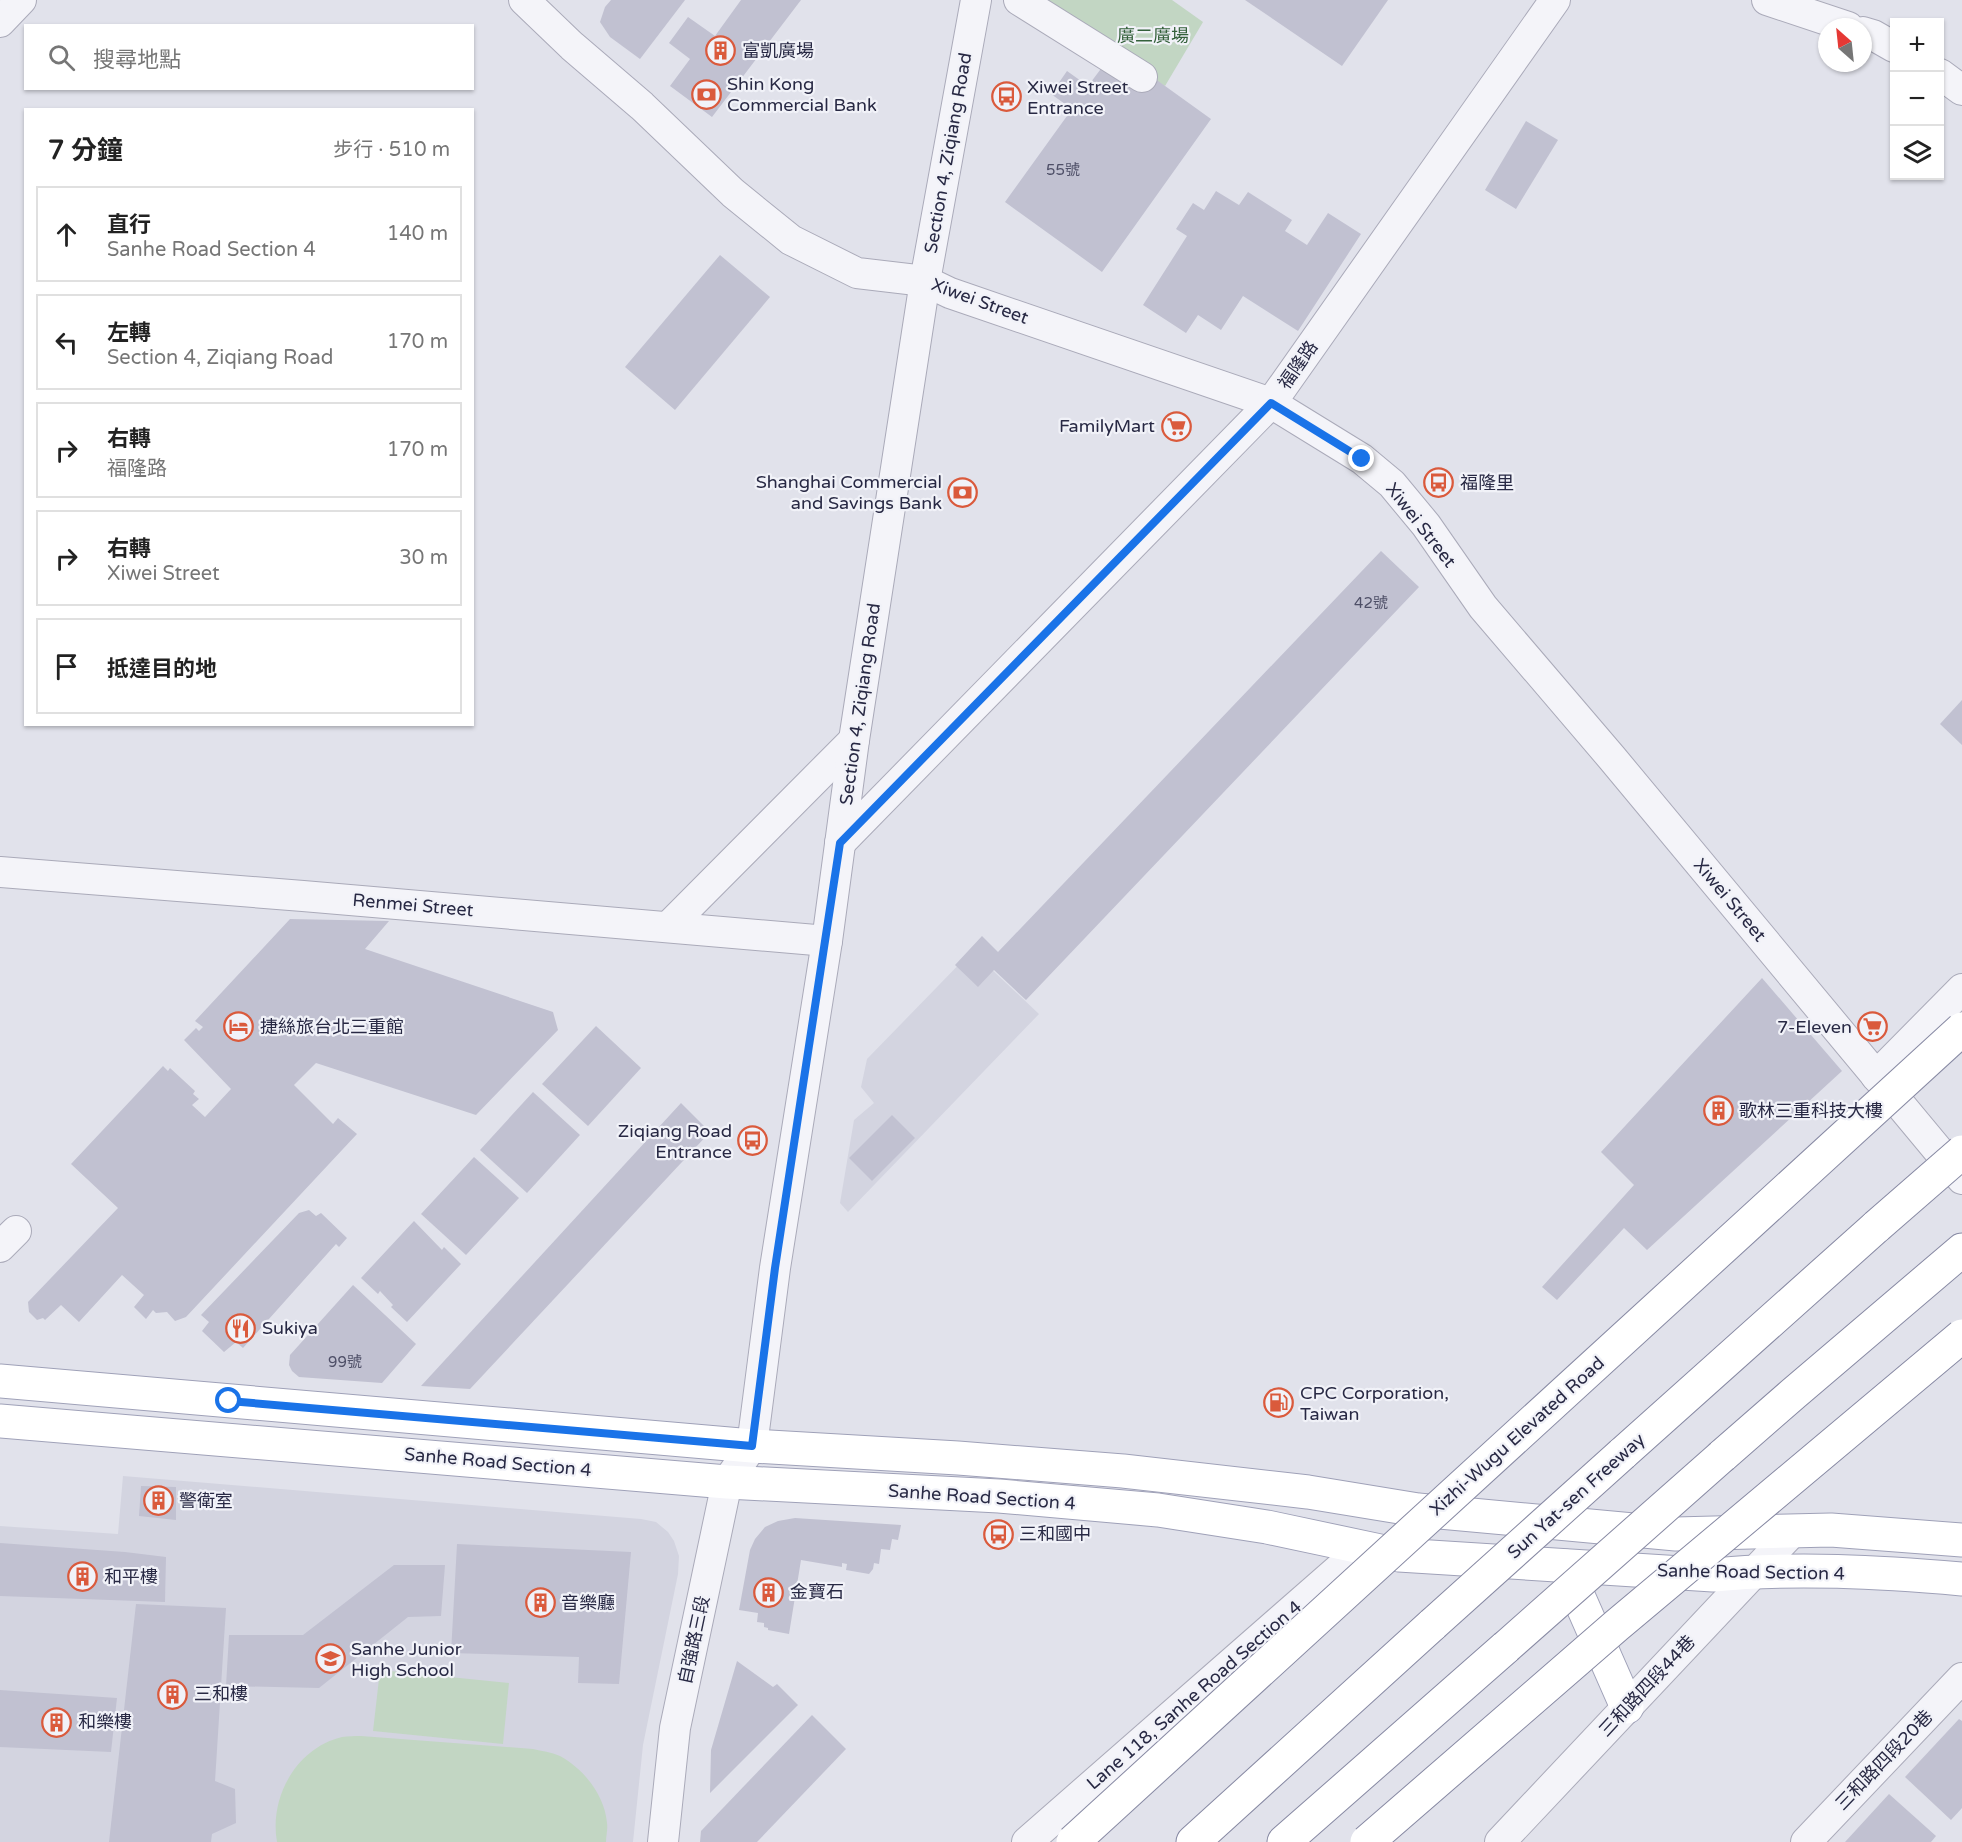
<!DOCTYPE html>
<html lang="zh-TW">
<meta charset="utf-8">
<style>
body{margin:0;font-family:"Varela Round","Noto Sans TC",sans-serif;background:#f6f6f6;color:#222}
.controls{position:absolute;right:18px;top:18px;display:grid;overflow:hidden;border-radius:0px;box-shadow:0 2px 4px #0004}
.controls button{width:54px;height:54px;display:grid;place-items:center;padding:0;border:0;border-bottom:2px solid #e0e0e0;background:#fff;color:#222;font:30px sans-serif}
.compass{position:absolute;left:1818px;top:18px;width:54px;height:54px;border-radius:50%;background:#fff;box-shadow:0 2px 4px #0004;rotate:333deg}
.stop{position:absolute;width:18px;height:18px;margin:-14px;border:4px solid #1a73e8;border-radius:50%;background:#fff}
.stop.end{background:#1a73e8;border-color:#fff;box-shadow:0 2px 6px #0008}
.list{margin:0;padding:0;list-style:none}
h2{display:flex;justify-content:space-between;align-items:center;height:78px;margin:0;padding:0 24px;font-size:26px}
h2 small{font-size:20px;font-weight:400;color:#767676}
.list li{display:grid;grid-template-columns:39px 1fr auto;gap:18px;align-items:center;box-sizing:border-box;height:96px;margin:0 12px 12px;padding:0 12px;border:2px solid #e0e0e0;border-radius:0px}
.list b{display:block;font-size:22px;white-space:nowrap}
.list p{margin:0;font-size:20px;white-space:nowrap;color:#767676}
.list em{font-size:20px;font-style:normal;color:#767676}
.icon{flex:none;width:33px;height:33px;fill:none;stroke:currentColor;stroke-width:2;stroke-linecap:round;stroke-linejoin:round}
.map{position:relative;flex:none;width:1962px;height:1842px;overflow:hidden}
.search{position:absolute;background:#fff;box-shadow:0 2px 4px #0004;left:24px;top:24px;width:450px;height:66px;display:flex;align-items:center;gap:15px;box-sizing:border-box;padding:0 21px;border-radius:0px;color:#767676;font-size:22px}
.panel{position:absolute;background:#fff;box-shadow:0 2px 4px #0004;left:24px;top:108px;width:450px;height:618px;border-radius:0px}
.map>svg:first-child{display:block}
</style>
<div class="map">
<svg width="1962" height="1842" viewBox="0 0 1962 1842">
<rect width="100%" height="100%" fill="#e1e2eb"/>
<g fill="#d3d4e0">
<polygon points="972,951 1039,1014 848,1212 840,1203 854,1120 874,1103 861,1087 867,1059"/>
<polygon points="123,1476 641,1519 656,1522 668,1532 674,1541 679,1556 678,1574 643,1745 633,1842 0,1842 0,1526 118,1534"/>
</g>
<g fill="#c2d6c3">
<polygon points="1021,0 1172,0 1203,22 1165,86"/>
<polygon points="380,1670 509,1683 503,1744 373,1731"/>
<path d="M 361,1736 L 533,1749 C 542,1751 551,1752 560,1756 C 584,1769 605,1796 607,1823 C 608,1829 606,1836 606,1842 L 277,1842 C 269,1798 296,1748 342,1737 C 348,1736 355,1736 361,1736 Z"/>
</g>
<g fill="#c1c1d1">
<polygon points="611,0 685,0 640,59 610,37 600,22 605,7"/>
<polygon points="741,0 801,0 712,117 670,86 690,59 669,43 688,17 715,36"/>
<polygon points="1245,0 1388,0 1342,66"/>
<polygon points="1115,50 1211,119 1102,272 1005,202 1072,109 1051,94 1067,71 1088,86"/>
<polygon points="1526,121 1558,140 1516,209 1485,190"/>
<polygon points="1216,191 1239,205 1248,192 1292,220 1285,231 1307,245 1328,213 1361,234 1298,331 1243,296 1221,330 1198,315 1186,333 1143,305 1187,236 1176,229 1193,203 1204,210"/>
<polygon points="720,255 770,297 675,410 625,367"/>
<polygon points="1381,551 1419,587 1026,1000 994,970 978,987 955,965 982,936 998,952"/>
<polygon points="1962,700 1962,745 1940,724"/>
<polygon points="290,919 389,921 365,949 553,1012 558,1030 476,1115 316,1063 294,1085 333,1124 338,1118 357,1134 186,1317 175,1321 167,1312 156,1313 153,1310 146,1319 134,1307 144,1295 122,1275 79,1322 61,1305 45,1320 43,1318 37,1320 29,1312 28,1302 118,1208 71,1164 163,1066 168,1071 170,1068 195,1091 193,1094 199,1099 192,1105 205,1117 231,1089 184,1040 196,1028 199,1031 203,1027 195,1021"/>
<polygon points="1762,978 1842,1071 1647,1250 1624,1228 1557,1300 1542,1287 1634,1185 1601,1152"/>
<polygon points="596,1026 641,1068 588,1126 542,1084"/>
<polygon points="533,1092 580,1135 527,1193 480,1150"/>
<polygon points="681,1103 710,1132 470,1389 421,1386"/>
<polygon points="892,1115 915,1138 872,1181 849,1158"/>
<polygon points="474,1157 519,1198 466,1255 421,1214"/>
<polygon points="309,1210 316,1216 321,1213 347,1238 339,1247 336,1244 243,1348 236,1342 224,1352 202,1331 209,1322 201,1315 299,1213"/>
<polygon points="414,1221 442,1250 444,1247 461,1264 407,1322 391,1307 393,1305 380,1291 378,1294 361,1278"/>
<polygon points="353,1285 416,1344 382,1383 299,1377 292,1371 289,1365 290,1355"/>
<polygon points="141,1486 176,1487 176,1520 139,1516"/>
<polygon points="795,1518 901,1525 898,1540 892,1539 890,1550 881,1549 879,1564 874,1563 873,1569 869,1574 846,1570 847,1564 842,1563 842,1567 801,1560 789,1634 768,1630 768,1628 764,1627 764,1623 757,1622 758,1613 739,1610 750,1550 755,1539 765,1527 778,1521"/>
<polygon points="0,1543 125,1552 166,1557 165,1602 0,1596"/>
<polygon points="457,1544 631,1552 619,1684 578,1683 579,1657 451,1653"/>
<polygon points="394,1565 445,1565 441,1616 408,1617 319,1688 226,1686 229,1635 303,1635"/>
<polygon points="136,1604 226,1608 215,1781 235,1789 236,1823 212,1834 211,1842 109,1842"/>
<polygon points="737,1661 773,1687 777,1684 798,1705 710,1793 711,1750"/>
<polygon points="0,1690 117,1698 111,1752 0,1747"/>
<polygon points="812,1715 846,1749 757,1842 700,1842 701,1831"/>
<polygon points="1959,1719 1962,1721 1962,1808 1951,1820 1905,1777"/>
<polygon points="1889,1794 1936,1836 1931,1842 1845,1842"/>
</g>
<g fill="none" stroke-linecap="round" stroke-linejoin="round">
<defs>
<g id="minor">
<polyline points="524,0 572,46 642,106 733,193 791,240 857,273 925,281 950,293 1271,403 1362,459 1392,484 1426,525 1483,607 1612,758 1962,1179"/>
<polyline points="1019,0 1142,77"/>
<polyline points="1767,0 1848,27"/>
<polyline points="0,22 21,0"/>
<polyline points="1863,32 1873,35 1894,47"/>
<polyline points="1940,74 1962,90"/>
<polyline points="840,843 1271,403 1555,0"/>
<polyline points="0,872 303,896 827,941"/>
<polyline points="669,926 854,740"/>
<polyline points="1876,1076 1962,989"/>
<polyline points="0,1247 16,1231"/>
<polyline points="663,1842 675,1728 727,1482 752,1446 775,1268 827,941 854,740 925,281 976,0"/>
<polyline points="1027,1842 1363,1548"/>
<polyline points="1500,1842 1794,1530"/>
<polyline points="1806,1842 1962,1678"/>
</g>
<g id="major">
<polyline points="0,1381 752,1446 958,1458 1123,1471 1308,1492 1418,1510 1676,1534 1831,1530 1962,1540"/>
<path d="M 0,1421 L 727,1482 L 999,1496 L 1158,1510 L 1267,1527 L 1399,1555 L 1713,1575 C 1795,1567 1880,1572 1962,1579"/>
<polyline points="1565,1566 1627,1707"/>
</g>
<g id="highway">
<polyline points="1622,1454 1877,1226"/>
<polyline points="1722,1456 1793,1394 1962,1250"/>
<polyline points="1193,1842 1433,1624"/>
<polyline points="1284,1842 1506,1647"/>
</g>
</defs>
<use href="#minor" stroke="#aaaab9" stroke-width="32"/>
<use href="#major" stroke="#9fa1b8" stroke-width="35"/>
<use href="#highway" stroke="#8789a3" stroke-width="35"/>
<use href="#minor" stroke="#f4f4f9" stroke-width="30"/>
<use href="#major" stroke="#fff" stroke-width="33"/>
<use href="#highway" stroke="#fff" stroke-width="33"/>
<defs>
<g id="highway-bridge">
<polyline points="1877,1226 1962,1152"/>
<polyline points="1433,1624 1622,1454"/>
<polyline points="1506,1647 1722,1456"/>
<polyline points="1073,1842 1962,1029"/>
<polyline points="1367,1842 1616,1626 1962,1336"/>
</g>
</defs>
<use href="#highway-bridge" stroke="#8789a3" stroke-width="35" stroke-linecap="butt"/>
<use href="#highway-bridge" stroke="#fff" stroke-width="33"/>
</g>
<g fill="none" stroke-linecap="round" stroke-linejoin="round">
<polyline stroke="#1a73e8" stroke-width="8" points="229,1401 752,1446 775,1268 840,843 1271,403 1362,459"/>
</g>
<defs>
<symbol id="building-ring" viewBox="-11 -11 22 22"><circle r="9.5" fill="#f1f2f8" stroke="#da5a3c" stroke-width="1.5"/><path d="M-4-6H4V6H1V3H-1V6H-4ZM-2.5-4.3h1.7v1.8h-1.7ZM.8-4.3h1.7v1.8H.8ZM-2.5-1h1.7V.8h-1.7ZM.8-1h1.7V.8H.8Z" fill="#da5a3c"/></symbol>
<symbol id="bank-ring" viewBox="-11 -11 22 22"><circle r="9.5" fill="#f1f2f8" stroke="#da5a3c" stroke-width="1.5"/><path d="M-6-4H6V4H-6ZM0-2.3a2.3 2.3 0 1 0 0 4.6a2.3 2.3 0 1 0 0-4.6Z" fill="#da5a3c"/></symbol>
<symbol id="bus-ring" viewBox="-11 -11 22 22"><circle r="9.5" fill="#f1f2f8" stroke="#da5a3c" stroke-width="1.5"/><path d="M-5-6H5V4H4V6H2V4H-2V6H-4V4H-5ZM-3.5-4V0h7V-4ZM-3.5 1.2v1.5H-2V1.2ZM2 1.2v1.5H3.5V1.2Z" fill="#da5a3c"/></symbol>
<symbol id="supermarket-ring" viewBox="-11 -11 22 22"><circle r="9.5" fill="#f1f2f8" stroke="#da5a3c" stroke-width="1.5"/><path d="M-6-5.5h2.5l.6 2H6L4.5 2H-2.5L-4.4-4H-6ZM-1.5 3.2a1.3 1.3 0 1 0 .1 0ZM3 3.2a1.3 1.3 0 1 0 .1 0Z" fill="#da5a3c"/></symbol>
<symbol id="hotel-ring" viewBox="-11 -11 22 22"><circle r="9.5" fill="#f1f2f8" stroke="#da5a3c" stroke-width="1.5"/><path d="M-6-4.5h1.5V1H6V5H4.5V3h-9V5H-6ZM-4 0a1.8 1.8 0 1 1 3.6 0ZM.5 0V-2.5h3Q6-2.5 6 0Z" fill="#da5a3c"/></symbol>
<symbol id="restaurant-ring" viewBox="-11 -11 22 22"><circle r="9.5" fill="#f1f2f8" stroke="#da5a3c" stroke-width="1.5"/><path d="M-5-6h1v4h1v-4h1v4h1v-4h1v5L-1.5 .5V6h-2V.5L-5-1ZM5-6V6H3V1.5H1.5Q1.5-4 5-6Z" fill="#da5a3c"/></symbol>
<symbol id="fuel-ring" viewBox="-11 -11 22 22"><circle r="9.5" fill="#f1f2f8" stroke="#da5a3c" stroke-width="1.5"/><path d="M-5.5-6h7V0h2V4h1.3V-2.5L3-4.5l.8-.8L6-3V5H2.5V1h-1V6h-7ZM-4.2-4.7v3.2H.2V-4.7Z" fill="#da5a3c"/></symbol>
<symbol id="school-ring" viewBox="-11 -11 22 22"><circle r="9.5" fill="#f1f2f8" stroke="#da5a3c" stroke-width="1.5"/><path d="M0-5L7-2L0 1L-7-2ZM-4 1L0 2.5L4 1V4Q0 6-4 4Z" fill="#da5a3c"/></symbol>
</defs>
<g fill-rule="evenodd">
<use href="#building-ring" x="704" y="34" width="33" height="33"/>
<use href="#bank-ring" x="690" y="78" width="33" height="33"/>
<use href="#bus-ring" x="990" y="80" width="33" height="33"/>
<use href="#supermarket-ring" x="1160" y="410" width="33" height="33"/>
<use href="#bus-ring" x="1422" y="466" width="33" height="33"/>
<use href="#bank-ring" x="946" y="476" width="33" height="33"/>
<use href="#hotel-ring" x="222" y="1010" width="33" height="33"/>
<use href="#supermarket-ring" x="1856" y="1010" width="33" height="33"/>
<use href="#building-ring" x="1702" y="1094" width="33" height="33"/>
<use href="#bus-ring" x="736" y="1124" width="33" height="33"/>
<use href="#restaurant-ring" x="224" y="1312" width="33" height="33"/>
<use href="#fuel-ring" x="1262" y="1386" width="33" height="33"/>
<use href="#building-ring" x="142" y="1484" width="33" height="33"/>
<use href="#bus-ring" x="982" y="1518" width="33" height="33"/>
<use href="#building-ring" x="66" y="1560" width="33" height="33"/>
<use href="#building-ring" x="752" y="1576" width="33" height="33"/>
<use href="#building-ring" x="524" y="1586" width="33" height="33"/>
<use href="#school-ring" x="314" y="1642" width="33" height="33"/>
<use href="#building-ring" x="156" y="1678" width="33" height="33"/>
<use href="#building-ring" x="40" y="1706" width="33" height="33"/>
</g>
<g text-anchor="middle" dominant-baseline="central" stroke-width="4.5" stroke-linejoin="round" paint-order="stroke">
<g font-size="15" fill="#4e4f67">
<text x="1063" y="170">55號</text>
<text x="1371" y="603">42號</text>
<text x="345" y="1362">99號</text>
</g>
<g font-size="18" fill="#34613b" stroke="#f1f2f8">
<text x="1153" y="36">廣二廣場</text>
</g>
<g font-size="18" fill="#282944" stroke="#f1f2f8" text-anchor="start">
<text x="742" y="51">富凱廣場</text>
<text x="727" y="84">Shin Kong<tspan x="727" dy="21">Commercial Bank</tspan></text>
<text x="1027" y="87">Xiwei Street<tspan x="1027" dy="21">Entrance</tspan></text>
<text x="1155" y="426" text-anchor="end">FamilyMart</text>
<text x="942" y="482" text-anchor="end">Shanghai Commercial<tspan x="942" dy="21">and Savings Bank</tspan></text>
<text x="1460" y="483">福隆里</text>
<text x="260" y="1027">捷絲旅台北三重館</text>
<text x="1852" y="1027" text-anchor="end">7-Eleven</text>
<text x="1739" y="1111">歌林三重科技大樓</text>
<text x="732" y="1131" text-anchor="end">Ziqiang Road<tspan x="732" dy="21">Entrance</tspan></text>
<text x="262" y="1328">Sukiya</text>
<text x="1300" y="1393">CPC Corporation,<tspan x="1300" dy="21">Taiwan</tspan></text>
<text x="179" y="1501">警衛室</text>
<text x="1019" y="1534">三和國中</text>
<text x="104" y="1577">和平樓</text>
<text x="790" y="1592">金寶石</text>
<text x="561" y="1603">音樂廳</text>
<text x="351" y="1649">Sanhe Junior<tspan x="351" dy="21">High School</tspan></text>
<text x="194" y="1694">三和樓</text>
<text x="78" y="1722">和樂樓</text>
</g>
<g font-size="18" fill="#282944" stroke="#f1f2f8">
<text transform="translate(948 153) rotate(-80)">Section 4, Ziqiang Road</text>
<text transform="translate(980 301) rotate(20)">Xiwei Street</text>
<text transform="translate(1298 365) rotate(-55)">福隆路</text>
<text transform="translate(1421 525) rotate(52)">Xiwei Street</text>
<text transform="translate(860 704) rotate(-82)">Section 4, Ziqiang Road</text>
<text transform="translate(1730 900) rotate(50)">Xiwei Street</text>
<text transform="translate(413 905) rotate(5)">Renmei Street</text>
<text transform="translate(1517 1436) rotate(-42)">Xizhi-Wugu Elevated Road</text>
<text transform="translate(498 1462) rotate(5)">Sanhe Road Section 4</text>
<text transform="translate(1576 1496) rotate(-42)">Sun Yat-sen Freeway</text>
<text transform="translate(982 1497) rotate(4)">Sanhe Road Section 4</text>
<text transform="translate(1751 1572) rotate(1)">Sanhe Road Section 4</text>
<text transform="translate(694 1640) rotate(-78)">自強路三段</text>
<text transform="translate(1647 1686) rotate(-47)">三和路四段44巷</text>
<text transform="translate(1194 1695) rotate(-41)">Lane 118, Sanhe Road Section 4</text>
<text transform="translate(1884 1760) rotate(-46)">三和路四段20巷</text>
</g>
</g>
</svg>
<div class="controls">
<button>+</button>
<button>−</button>
<button><svg class="icon" aria-label="layers" viewBox="0 0 24 24"><path d="M12 4l9 5-9 5-9-5zM3 14l9 5 9-5"/></svg></button>
</div>
<svg class="compass" viewBox="-18 -18 36 36"><path d="M0-13l5 13h-10z" fill="#e53935"/><path d="M0 13l5-13h-10z" fill="#767676"/></svg>
<div class="stop" style="left:229px;top:1401px"></div>
<div class="stop end" style="left:1362px;top:459px"></div>
<div class="search"><svg class="icon" aria-label="search" viewBox="0 0 24 24"><circle cx="10" cy="10" r="6"/><path d="M15 15l6 6"/></svg>搜尋地點</div>
<section class="panel">
<h2>7 分鐘<small>步行 · 510 m</small></h2>
<ul class="list">
<li><svg class="icon" aria-label="ahead" viewBox="0 0 24 24"><path d="M12 20V5M6 11l6-6 6 6"/></svg><div><b>直行</b><p>Sanhe Road Section 4</p></div><em>140 m</em></li>
<li><svg class="icon" aria-label="left" viewBox="0 0 24 24"><path d="M17 20v-9H6M10 6l-5 5 5 5"/></svg><div><b>左轉</b><p>Section 4, Ziqiang Road</p></div><em>170 m</em></li>
<li><svg class="icon" aria-label="right" viewBox="0 0 24 24"><path d="M7 20v-9h11M14 6l5 5-5 5"/></svg><div><b>右轉</b><p>福隆路</p></div><em>170 m</em></li>
<li><svg class="icon" aria-label="right" viewBox="0 0 24 24"><path d="M7 20v-9h11M14 6l5 5-5 5"/></svg><div><b>右轉</b><p>Xiwei Street</p></div><em>30 m</em></li>
<li><svg class="icon" aria-label="arrive" viewBox="0 0 24 24"><path d="M6 21V4h12l-3 4 3 4H6"/></svg><div><b>抵達目的地</b></div></li>
</ul>
</section>
</div>
